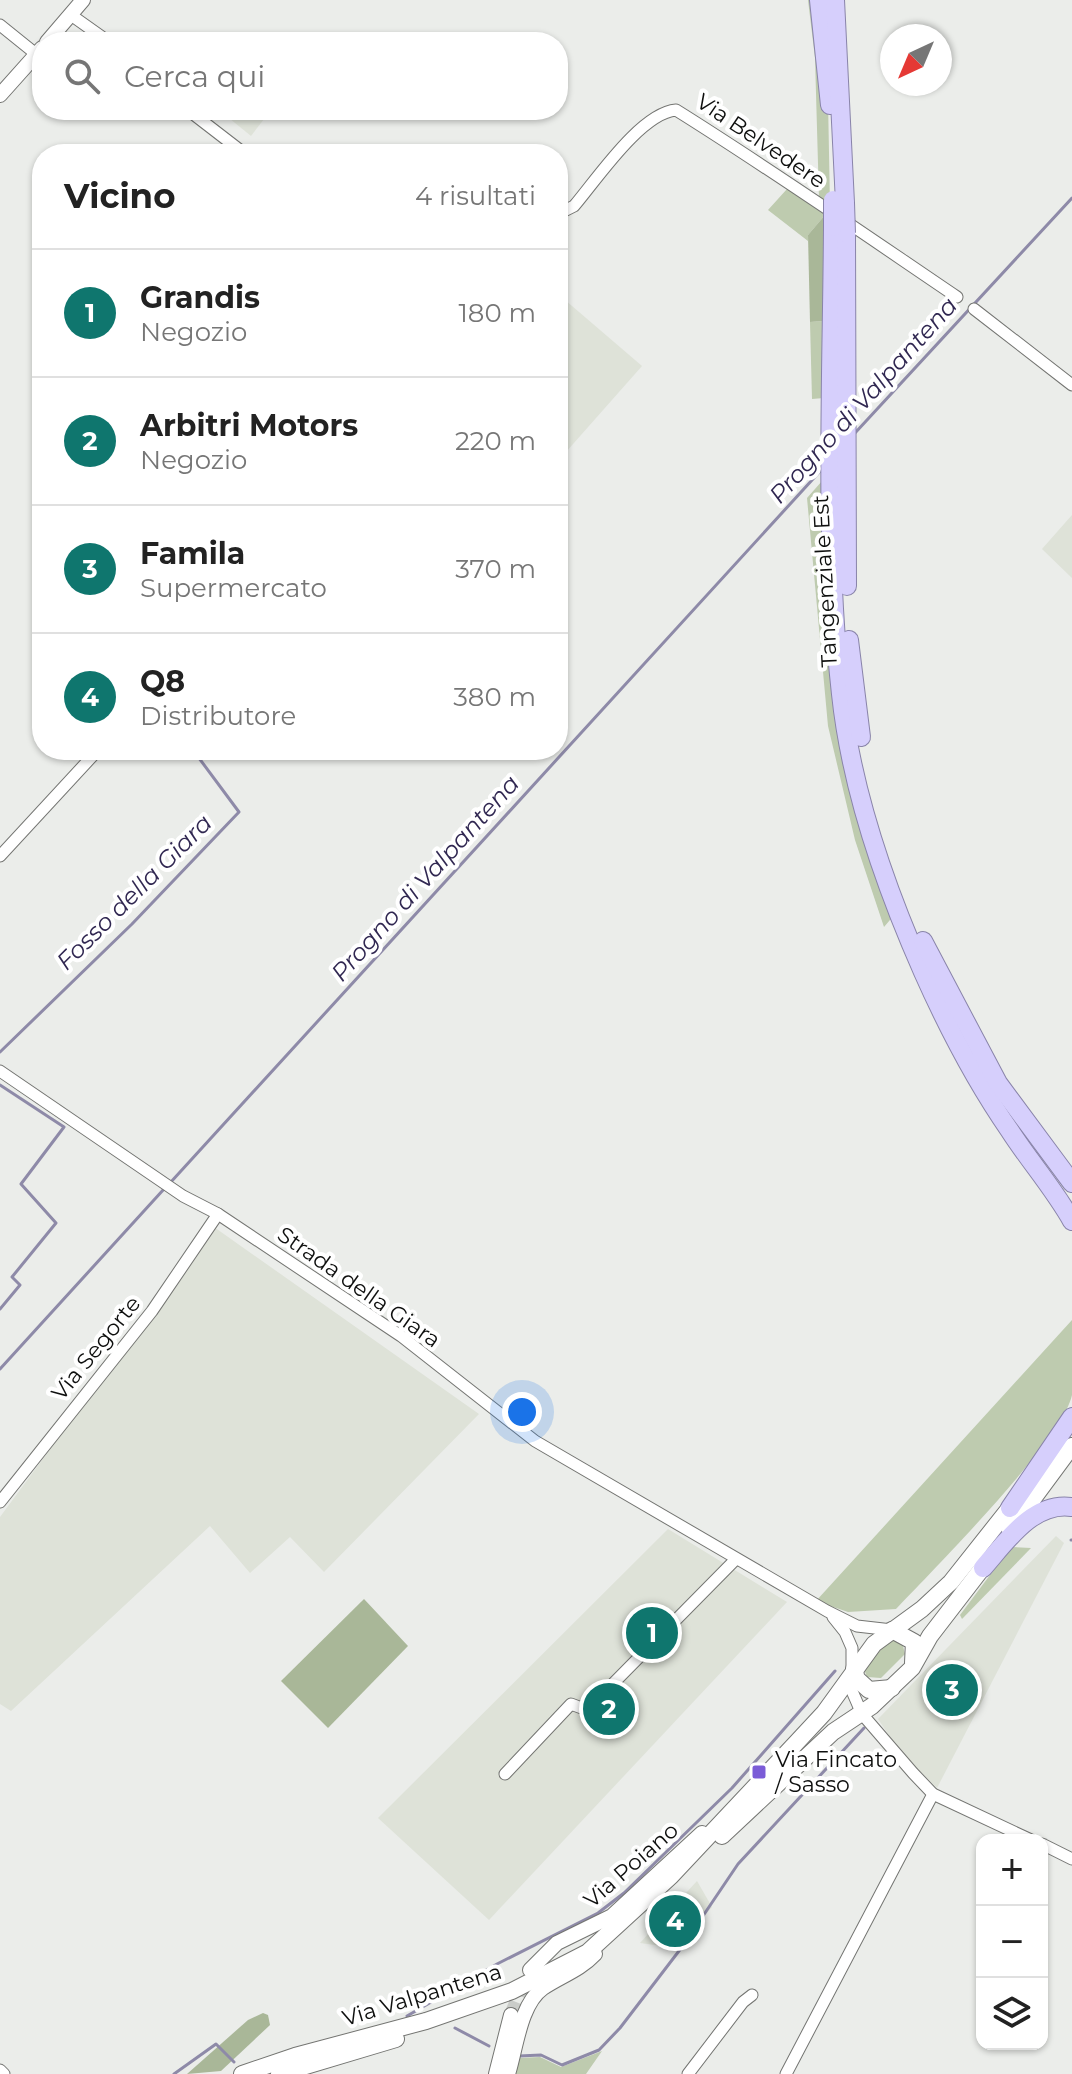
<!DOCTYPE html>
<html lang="it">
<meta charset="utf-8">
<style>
body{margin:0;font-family:Montserrat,sans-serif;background:#f6f6f6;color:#222}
.controls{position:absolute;right:24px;bottom:24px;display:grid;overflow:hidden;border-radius:16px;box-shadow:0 2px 6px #0004}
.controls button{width:72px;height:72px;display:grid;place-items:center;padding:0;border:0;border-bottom:2px solid #e0e0e0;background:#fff;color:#222;font:40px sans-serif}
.compass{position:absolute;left:880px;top:24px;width:72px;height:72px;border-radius:50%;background:#fff;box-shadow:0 2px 6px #0004;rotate:224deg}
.you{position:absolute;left:522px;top:1412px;width:28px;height:28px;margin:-20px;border:6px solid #fff;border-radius:50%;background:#1a73e8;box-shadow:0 0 0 12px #1a73e833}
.badge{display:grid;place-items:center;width:52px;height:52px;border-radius:50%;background:#0f766e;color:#fff;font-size:26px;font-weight:700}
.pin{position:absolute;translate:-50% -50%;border:4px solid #fff;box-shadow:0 2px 8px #0006}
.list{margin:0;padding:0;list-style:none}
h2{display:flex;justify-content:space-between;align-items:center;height:104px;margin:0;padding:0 32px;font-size:34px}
h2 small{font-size:26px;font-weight:400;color:#767676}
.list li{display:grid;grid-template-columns:52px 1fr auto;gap:24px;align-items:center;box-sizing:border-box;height:128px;padding:0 32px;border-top:2px solid #e0e0e0}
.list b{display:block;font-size:30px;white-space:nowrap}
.list p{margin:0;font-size:26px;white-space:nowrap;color:#767676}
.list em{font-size:26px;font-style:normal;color:#767676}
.icon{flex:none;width:44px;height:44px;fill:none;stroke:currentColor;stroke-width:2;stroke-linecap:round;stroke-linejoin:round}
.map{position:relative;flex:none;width:1072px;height:2074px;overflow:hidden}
.search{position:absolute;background:#fff;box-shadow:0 2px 6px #0004;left:32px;top:32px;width:536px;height:88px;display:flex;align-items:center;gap:20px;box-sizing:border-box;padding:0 28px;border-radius:32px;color:#767676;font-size:30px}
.panel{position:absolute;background:#fff;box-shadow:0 2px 6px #0004;left:32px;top:144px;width:536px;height:616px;border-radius:32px}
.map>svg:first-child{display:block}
</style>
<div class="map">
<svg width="1072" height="2074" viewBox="0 0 1072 2074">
<rect width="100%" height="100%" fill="#ebedea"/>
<g fill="#dee2d8">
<polygon points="219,110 271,110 251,136"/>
<polygon points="558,294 642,366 558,461"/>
<polygon points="1072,515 1072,578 1042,549"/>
<polygon points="214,1227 479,1414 324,1572 290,1537 250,1573 210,1526 11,1711 0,1704 0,1517"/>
<polygon points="668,1529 787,1602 489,1920 378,1818"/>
<polygon points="1056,1536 1064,1543 937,1788 900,1752 878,1719"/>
<polygon points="697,1881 712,1907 677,1948 640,1943"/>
</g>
<g fill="#becbaf">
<polygon points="808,0 820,0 827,46 830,206 819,199 815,58"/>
<polygon points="787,189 825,215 808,235 808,241 768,210"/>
<polygon points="823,321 824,398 812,399 810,322"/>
<polygon points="830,472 840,709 895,914 884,927 855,840 828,726 807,498"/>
<path d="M 1072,1320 C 1072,1344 1072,1372 1072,1395 C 1063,1439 933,1570 896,1609 L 848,1612 L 816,1601 Z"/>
<polygon points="1011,1547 1031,1548 962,1619 960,1615"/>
<polygon points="895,1638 902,1642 905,1654 881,1678 867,1677 864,1669 888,1641"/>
<polygon points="602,2051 586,2074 514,2074 518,2058 540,2057 561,2067"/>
</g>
<g fill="#a9b798">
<polygon points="825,215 823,321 810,322 808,235"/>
<polygon points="364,1599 408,1646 328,1728 281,1681"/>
<polygon points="263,2013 268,2015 270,2025 221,2071 187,2074 248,2020"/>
</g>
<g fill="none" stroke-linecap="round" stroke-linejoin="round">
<g stroke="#8e8aa8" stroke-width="3">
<polyline points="855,433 1072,198"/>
<polyline points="0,1052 132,924 239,812 193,750"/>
<polyline points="0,1085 64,1127 21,1184 56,1223 12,1277 20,1285 0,1309"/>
<polyline points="170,1183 823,468"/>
<polyline points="0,1369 164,1189"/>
<polyline points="1071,1540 1072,1540"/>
<polyline points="407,2016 497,1964 598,1913 624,1893 732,1788 835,1671"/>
<polyline points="455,2028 489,2046"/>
<polyline points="519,2056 541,2055 562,2065 599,2050 620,2028 682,1947 738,1864 864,1728"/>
<polyline points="174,2074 216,2044 234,2062"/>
</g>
<polyline stroke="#caccc9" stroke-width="14" stroke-dasharray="14 7" stroke-linecap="butt" points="511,2015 525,1981"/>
<defs>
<g id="minor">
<polyline points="71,15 109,42"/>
<polyline points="0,25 36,54"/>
<polyline points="188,110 245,154"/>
<path d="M 558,214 L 574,206 C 597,179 641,113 676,110 C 772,170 864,234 957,297"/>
<polyline points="974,309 1072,385"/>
<polyline points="0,856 98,750"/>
<polyline points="0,1071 183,1196 218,1214 401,1336 535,1441 827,1611 857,1626 892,1630"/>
<polyline points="0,1502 152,1311 218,1214"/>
<polyline points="833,1617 845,1632 852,1648 852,1691 862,1714 913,1773 933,1794 1031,1840"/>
<polyline points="505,1774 571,1704 587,1710 736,1559"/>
<polyline points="1042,1844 1072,1859"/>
<polyline points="0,2070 4,2074"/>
<polyline points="688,2074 743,2002 752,1995"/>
<polyline points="786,2074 933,1794"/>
</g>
<g id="tertiary">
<polyline points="47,42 83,0"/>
<polyline points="0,95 42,48"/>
<polyline points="530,1970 557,1943 612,1916 702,1833"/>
<polyline points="496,2074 511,2015"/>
<path d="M 508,2074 C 516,2049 520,2004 543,1988 C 561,1976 580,1970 595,1954"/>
</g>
<g id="secondary">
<polyline points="1010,1530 1072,1446"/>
<polyline points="892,1630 914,1642 913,1663"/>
<polyline points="854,1669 857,1679 869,1690 892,1688"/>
<polyline points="722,1836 833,1732 872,1706 912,1668 930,1636 990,1558"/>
<polyline points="242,2074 295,2056 426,2021 512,1991 588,1952 671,1876 797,1742 824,1713 874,1644 922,1609 951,1582 1016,1500"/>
<polyline points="279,2074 396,2039"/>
</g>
<g id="trunk">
<polyline points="819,0 830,105"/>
<polyline points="835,0 845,203"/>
<path d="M 833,227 C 832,382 824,540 841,694 C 851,789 884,884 923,972 C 947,1026 976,1082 1010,1131 C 1030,1162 1054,1189 1072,1221"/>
<polyline points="846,233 847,586"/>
<polyline points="849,640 861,737"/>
<polyline points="923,941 998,1083 1072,1183"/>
<polyline points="1010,1508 1072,1417"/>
<path d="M 983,1568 C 1006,1542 1033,1501 1072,1507"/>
</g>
</defs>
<use href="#minor" stroke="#747572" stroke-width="13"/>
<use href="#tertiary" stroke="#747572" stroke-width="16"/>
<use href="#secondary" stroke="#747572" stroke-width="18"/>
<use href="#trunk" stroke="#8984a9" stroke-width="20"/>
<use href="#minor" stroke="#fff" stroke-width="11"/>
<use href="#tertiary" stroke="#fff" stroke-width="14"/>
<use href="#secondary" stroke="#fff" stroke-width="16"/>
<use href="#trunk" stroke="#d6cffc" stroke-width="18"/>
<defs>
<g id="trunk-bridge">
<polyline points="845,203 846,233"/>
<polyline points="833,227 833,200"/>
</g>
</defs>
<use href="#trunk-bridge" stroke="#8984a9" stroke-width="20" stroke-linecap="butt"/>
<use href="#trunk-bridge" stroke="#d6cffc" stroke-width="18"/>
</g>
<rect fill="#7b5cd7" stroke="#fff" stroke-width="3" x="751" y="1764" width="16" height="16" rx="4"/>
<g text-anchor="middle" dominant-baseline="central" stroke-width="8" stroke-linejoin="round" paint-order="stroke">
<g font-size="22" fill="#0e0f0e" stroke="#fff">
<text transform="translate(761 141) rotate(34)">Via Belvedere</text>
<text transform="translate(825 581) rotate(-93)">Tangenziale Est</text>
<text transform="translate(359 1287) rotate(35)">Strada della Giara</text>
<text transform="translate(96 1348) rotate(-51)">Via Segorte</text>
<text transform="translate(631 1865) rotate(-41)">Via Poiano</text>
<text transform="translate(422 1995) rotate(-17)">Via Valpantena</text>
</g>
<g font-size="22" fill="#0e0f0e" stroke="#fff" text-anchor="start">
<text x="775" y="1759">Via Fincato<tspan x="775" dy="25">/ Sasso</tspan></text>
</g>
<g font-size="24" font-style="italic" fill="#302751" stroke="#fff">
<text transform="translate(863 400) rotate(-48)">Progno di Valpantena</text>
<text transform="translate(425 878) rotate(-48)">Progno di Valpantena</text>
<text transform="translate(134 892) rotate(-45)">Fosso della Giara</text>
</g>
</g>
</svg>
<div class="controls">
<button>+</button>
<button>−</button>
<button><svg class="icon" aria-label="layers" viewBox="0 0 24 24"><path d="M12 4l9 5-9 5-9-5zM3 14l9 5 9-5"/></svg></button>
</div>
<svg class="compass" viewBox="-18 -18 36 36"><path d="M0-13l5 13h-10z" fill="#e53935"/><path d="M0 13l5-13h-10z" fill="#767676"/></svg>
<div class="you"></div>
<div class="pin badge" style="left:652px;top:1633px">1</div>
<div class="pin badge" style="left:609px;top:1709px">2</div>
<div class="pin badge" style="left:952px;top:1690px">3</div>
<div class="pin badge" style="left:675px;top:1921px">4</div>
<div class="search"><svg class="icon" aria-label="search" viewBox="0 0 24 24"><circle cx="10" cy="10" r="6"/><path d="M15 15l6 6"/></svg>Cerca qui</div>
<section class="panel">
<h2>Vicino<small>4 risultati</small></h2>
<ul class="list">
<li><span class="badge">1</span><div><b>Grandis</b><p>Negozio</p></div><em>180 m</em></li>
<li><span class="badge">2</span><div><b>Arbitri Motors</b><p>Negozio</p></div><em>220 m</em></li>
<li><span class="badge">3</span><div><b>Famila</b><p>Supermercato</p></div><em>370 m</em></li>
<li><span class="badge">4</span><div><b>Q8</b><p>Distributore</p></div><em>380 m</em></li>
</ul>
</section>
</div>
